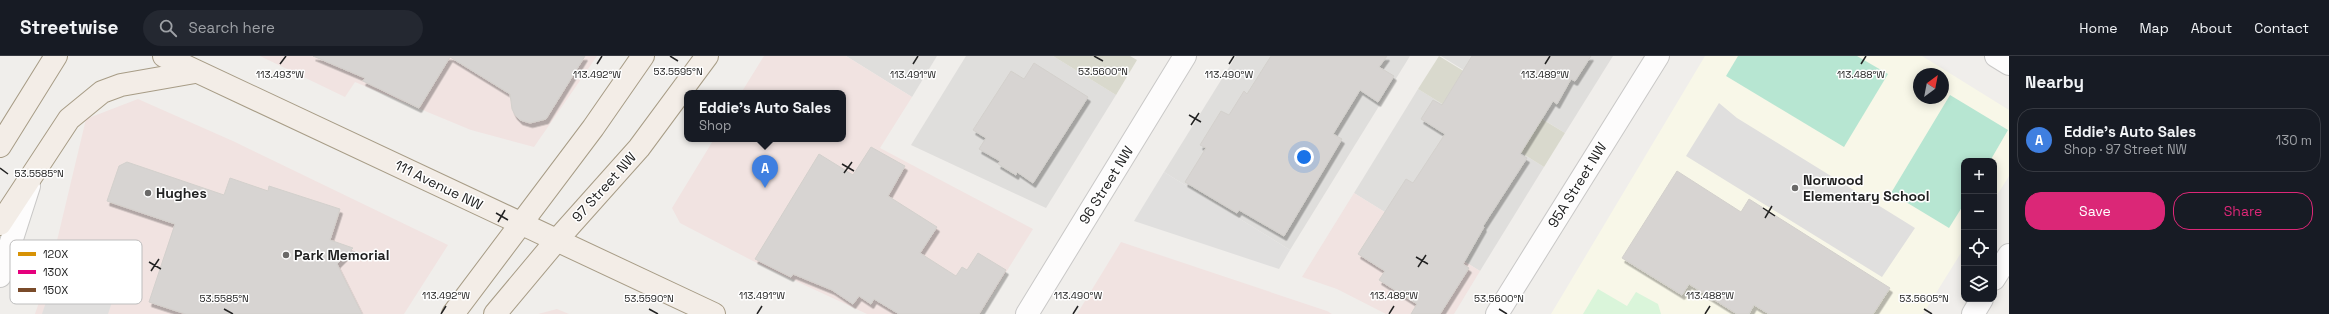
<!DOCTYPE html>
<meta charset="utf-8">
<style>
body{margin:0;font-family:"Space Grotesk",sans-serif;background:#242831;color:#f1f3f6}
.controls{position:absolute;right:12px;bottom:12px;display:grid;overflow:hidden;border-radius:8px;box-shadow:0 2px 10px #0003}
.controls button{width:36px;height:36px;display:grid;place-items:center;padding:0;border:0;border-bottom:1px solid #363941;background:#171b24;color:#f1f3f6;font:20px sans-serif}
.compass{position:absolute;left:1913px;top:12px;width:36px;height:36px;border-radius:50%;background:#171b24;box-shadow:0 2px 10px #0003;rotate:32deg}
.you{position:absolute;left:1304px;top:101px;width:14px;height:14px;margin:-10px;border:3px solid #fff;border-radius:50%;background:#1a73e8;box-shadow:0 0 0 6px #1a73e833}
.badge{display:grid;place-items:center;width:26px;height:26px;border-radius:50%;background:#db2777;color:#fff;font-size:13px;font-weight:700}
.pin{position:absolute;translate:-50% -33px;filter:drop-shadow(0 1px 2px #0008)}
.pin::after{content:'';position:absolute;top:21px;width:14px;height:12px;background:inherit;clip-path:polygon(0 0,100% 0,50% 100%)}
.popup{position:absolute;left:684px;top:34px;width:162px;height:52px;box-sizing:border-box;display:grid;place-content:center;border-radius:8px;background:#171b24;filter:drop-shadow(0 1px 3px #0005);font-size:13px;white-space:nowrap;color:#9ea1a6}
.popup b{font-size:15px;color:#f1f3f6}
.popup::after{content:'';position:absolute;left:50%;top:100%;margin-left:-8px;border:8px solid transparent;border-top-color:#171b24}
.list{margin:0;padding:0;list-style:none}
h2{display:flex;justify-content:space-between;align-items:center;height:52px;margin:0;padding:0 16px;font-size:17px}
h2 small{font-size:13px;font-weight:400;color:#9ea1a6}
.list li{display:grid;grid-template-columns:26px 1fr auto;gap:12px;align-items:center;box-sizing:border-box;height:64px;margin:0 8px 8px;padding:0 8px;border:1px solid #363941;border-radius:16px}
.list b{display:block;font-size:15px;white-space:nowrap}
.list p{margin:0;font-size:13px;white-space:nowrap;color:#9ea1a6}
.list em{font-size:13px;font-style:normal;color:#9ea1a6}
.actions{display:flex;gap:8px;padding:12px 16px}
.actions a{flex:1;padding:9px 0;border:1px solid #db2777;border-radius:16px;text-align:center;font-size:14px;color:#db2777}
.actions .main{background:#db2777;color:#fff}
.icon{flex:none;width:22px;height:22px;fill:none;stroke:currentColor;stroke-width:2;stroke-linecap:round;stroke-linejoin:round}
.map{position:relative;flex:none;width:2009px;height:258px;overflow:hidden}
header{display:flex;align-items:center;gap:24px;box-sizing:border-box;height:56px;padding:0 20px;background:#171b24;border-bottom:1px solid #363941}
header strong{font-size:19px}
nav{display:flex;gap:22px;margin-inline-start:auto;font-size:14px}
.search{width:280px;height:36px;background:#242831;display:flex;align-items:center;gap:10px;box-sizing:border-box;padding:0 14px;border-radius:22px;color:#9ea1a6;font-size:15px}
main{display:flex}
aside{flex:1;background:#171b24}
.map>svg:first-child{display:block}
</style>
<header>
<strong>Streetwise</strong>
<div class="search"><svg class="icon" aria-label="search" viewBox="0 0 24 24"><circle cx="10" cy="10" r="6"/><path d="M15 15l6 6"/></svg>Search here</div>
<nav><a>Home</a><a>Map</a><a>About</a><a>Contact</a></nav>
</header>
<main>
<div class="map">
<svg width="2009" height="258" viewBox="0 0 2009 258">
<defs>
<filter id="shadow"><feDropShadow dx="2.5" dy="4.5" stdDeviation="0" flood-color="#0004"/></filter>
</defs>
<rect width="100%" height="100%" fill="#f0eeeb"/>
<g fill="#dfdedc">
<polygon points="846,0 937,0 912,41"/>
<polygon points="966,0 1053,0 1116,39 1046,152 911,89"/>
<polygon points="1236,0 1410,0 1290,194 1164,116"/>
<polygon points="1441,0 1613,0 1565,77"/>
<polygon points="1418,33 1544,111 1480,215 1354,137"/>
</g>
<g fill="#f1e3e1">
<polygon points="260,0 597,0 534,91 471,74 355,26 345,41"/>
<polygon points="764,0 846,0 912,41 880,92 1033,173 980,258 867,258 753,205 680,167 672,152 714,83 843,83 843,37 741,37"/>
<polygon points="138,43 235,86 448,189 404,258 35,258 50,214 86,63"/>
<polygon points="1354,137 1480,215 1454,258 1386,258 1337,233 1302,221"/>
<polygon points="1121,186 1327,255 1332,258 1077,258"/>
<polygon points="557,253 569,258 538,258"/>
</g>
<path fill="#f8f7e8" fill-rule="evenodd" d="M 1705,0 L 1922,0 L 2009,54 L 2009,120 L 1994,144 L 1994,105 L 1964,105 L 1964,192 L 1923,258 L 1551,258 ZM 1919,18 L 1943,18 L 1943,42 L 1919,42 Z"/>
<g fill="#d9d9cd">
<polygon points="1053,0 1130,0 1137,4 1116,39"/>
<polygon points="1439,0 1565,77 1544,111 1418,33"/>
</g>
<polygon fill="#daf5da" points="1598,233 1627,250 1636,236 1658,248 1661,258 1583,258"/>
<g fill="#b7e6d2">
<polygon points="1738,0 1857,0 1888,18 1844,91 1726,20"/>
<polygon points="1950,39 2008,74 1990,105 1964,105 1964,148 1949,172 1891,137"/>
</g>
<g fill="#e0dfde">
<polygon points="1719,47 1737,62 1915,172 1882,221 1686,100"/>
<polygon points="1164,116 1290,194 1279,213 1134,165"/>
<polygon points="56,217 115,237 108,258 42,258"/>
</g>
<g fill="#d7d4d2" stroke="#d3d0cc" filter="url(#shadow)">
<polygon points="313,0 585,0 546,63 530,67 520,64 515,59 512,53 510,38 450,1 419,52 363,25 365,22"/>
<polygon points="1271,0 1387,0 1379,11 1394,20 1378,46 1360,34 1333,78 1342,83 1284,180 1239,154 1237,157 1185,126 1206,92 1200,89 1221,55 1229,59 1244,35 1247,38"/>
<polygon points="1472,0 1591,0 1575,25 1571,23 1557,48 1553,45 1520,98 1527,102 1483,170 1484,171 1463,208 1469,212 1440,258 1411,258 1417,248 1379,224 1385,215 1358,198 1406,123 1413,127 1445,78 1421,63 1433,44 1442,49"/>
<polygon points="1034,7 1088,41 1033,127 1017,116 1016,119 998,108 1000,105 979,93 986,82 973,74 1011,15 1024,23"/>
<polygon points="871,91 905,110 888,140 937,171 920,197 956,220 962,211 967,214 978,197 1006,214 979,258 899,258 874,243 871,248 859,240 853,248 832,234 793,218 791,221 755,203 819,98 853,119"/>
<polygon points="127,106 224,139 230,122 268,135 269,130 340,153 330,184 353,192 337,208 362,258 186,258 149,246 175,168 107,145 119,110"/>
<polygon points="1677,115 1741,156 1749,143 1890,232 1873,258 1769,258 1754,249 1749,258 1737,258 1689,228 1682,239 1622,202"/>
</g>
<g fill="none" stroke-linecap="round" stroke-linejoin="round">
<defs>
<g id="minor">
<polyline points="1996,0 2009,8"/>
<polyline points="0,220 29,130"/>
<polyline points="1994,223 2009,199"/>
<polyline points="1027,258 1185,0"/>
<polyline points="1497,258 1658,0"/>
<polyline points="1973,258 1982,243"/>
</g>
<g id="major">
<polyline points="164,0 714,258"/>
<polyline points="0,90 56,0"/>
<polyline points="0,168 69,63 102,36 121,29 195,16"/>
<polyline points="453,258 593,72 643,0"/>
<polyline points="495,258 556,185 639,92 707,0"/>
</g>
</defs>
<use href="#minor" stroke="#c9c8c7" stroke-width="24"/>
<use href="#major" stroke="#a79c86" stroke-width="24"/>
<use href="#minor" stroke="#fdfcfc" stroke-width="22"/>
<use href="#major" stroke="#f3ede7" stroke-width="22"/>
</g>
<path fill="none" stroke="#222" stroke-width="1.5" d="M 670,0 L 678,5M 1094,0 L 1103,5M 280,8 L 286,0M 597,8 L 602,0M 913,8 L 918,0M 1229,8 L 1234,0M 1545,8 L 1550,0M 1861,8 L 1866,0M 1189,59 L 1201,66M 1191,69 L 1199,57M 842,108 L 854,115M 0,112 L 8,118M 844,117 L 852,106M 1763,152 L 1775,160M 496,157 L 508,164M 1765,162 L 1772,150M 498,166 L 505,154M 1416,201 L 1428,208M 149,206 L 161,213M 1418,211 L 1426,199M 151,215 L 159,203M 224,253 L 233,258M 649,253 L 658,258M 1499,253 L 1507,258M 1924,253 L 1932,258M 441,258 L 446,250M 757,258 L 762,250M 1073,258 L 1078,250M 1389,258 L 1394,250M 1705,258 L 1710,250"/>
<g fill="#6a6968" stroke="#fff" stroke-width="1.5">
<circle cx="1795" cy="132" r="4"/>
<circle cx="148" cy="137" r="4"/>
<circle cx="286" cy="199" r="4"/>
</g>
<g text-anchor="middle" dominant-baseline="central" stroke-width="3" stroke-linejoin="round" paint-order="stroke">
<g font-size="14" font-weight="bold" fill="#222" stroke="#fff" text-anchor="start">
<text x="1803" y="124">Norwood<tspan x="1803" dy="16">Elementary School</tspan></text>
<text x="156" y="137">Hughes</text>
<text x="294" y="199">Park Memorial</text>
</g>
<g font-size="14" fill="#222" stroke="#fff">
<text transform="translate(439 129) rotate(26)">111 Avenue NW</text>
<text transform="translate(1106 129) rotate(-58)">96 Street NW</text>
<text transform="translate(1577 129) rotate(-58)">95A Street NW</text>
<text transform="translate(604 131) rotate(-48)">97 Street NW</text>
</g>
</g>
<rect x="10" y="184" width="132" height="64" rx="6" fill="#fff" stroke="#bdbdbd" stroke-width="1"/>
<rect x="18" y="196" width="18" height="4" fill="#d79205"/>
<rect x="18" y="214" width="18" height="4" fill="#e5007d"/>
<rect x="18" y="232" width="18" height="4" fill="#7a4b2a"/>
<g font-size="11" fill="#222">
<text x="43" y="202">120X</text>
<text x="43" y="220">130X</text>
<text x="43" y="238">150X</text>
</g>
<g font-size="10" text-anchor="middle" fill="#222" stroke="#fff" stroke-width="3" stroke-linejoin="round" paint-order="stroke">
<text x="678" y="19">53.5595°N</text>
<text x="1103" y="19">53.5600°N</text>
<text x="280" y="22">113.493°W</text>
<text x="597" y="22">113.492°W</text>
<text x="913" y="22">113.491°W</text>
<text x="1229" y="22">113.490°W</text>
<text x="1545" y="22">113.489°W</text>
<text x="1861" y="22">113.488°W</text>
<text x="39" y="121">53.5585°N</text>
<text x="446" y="243">113.492°W</text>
<text x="762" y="243">113.491°W</text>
<text x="1078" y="243">113.490°W</text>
<text x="1394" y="243">113.489°W</text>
<text x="1710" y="243">113.488°W</text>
<text x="224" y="246">53.5585°N</text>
<text x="649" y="246">53.5590°N</text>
<text x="1499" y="246">53.5600°N</text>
<text x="1924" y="246">53.5605°N</text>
</g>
</svg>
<div class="controls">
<button>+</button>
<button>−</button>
<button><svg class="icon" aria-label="locate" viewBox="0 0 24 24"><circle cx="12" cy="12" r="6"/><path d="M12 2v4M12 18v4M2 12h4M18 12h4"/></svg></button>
<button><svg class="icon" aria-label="layers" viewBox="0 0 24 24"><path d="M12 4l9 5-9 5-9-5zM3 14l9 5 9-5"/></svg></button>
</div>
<svg class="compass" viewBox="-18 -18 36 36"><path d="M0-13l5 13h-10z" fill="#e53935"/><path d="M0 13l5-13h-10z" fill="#9ea1a6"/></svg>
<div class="you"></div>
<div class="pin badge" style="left:765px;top:132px;background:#3f7fe0">A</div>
<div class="popup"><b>Eddie's Auto Sales</b>Shop</div>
</div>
<aside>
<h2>Nearby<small></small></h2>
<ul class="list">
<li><span class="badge" style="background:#3f7fe0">A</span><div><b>Eddie's Auto Sales</b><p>Shop · 97 Street NW</p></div><em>130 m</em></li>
</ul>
<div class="actions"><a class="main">Save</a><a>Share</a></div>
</aside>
</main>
